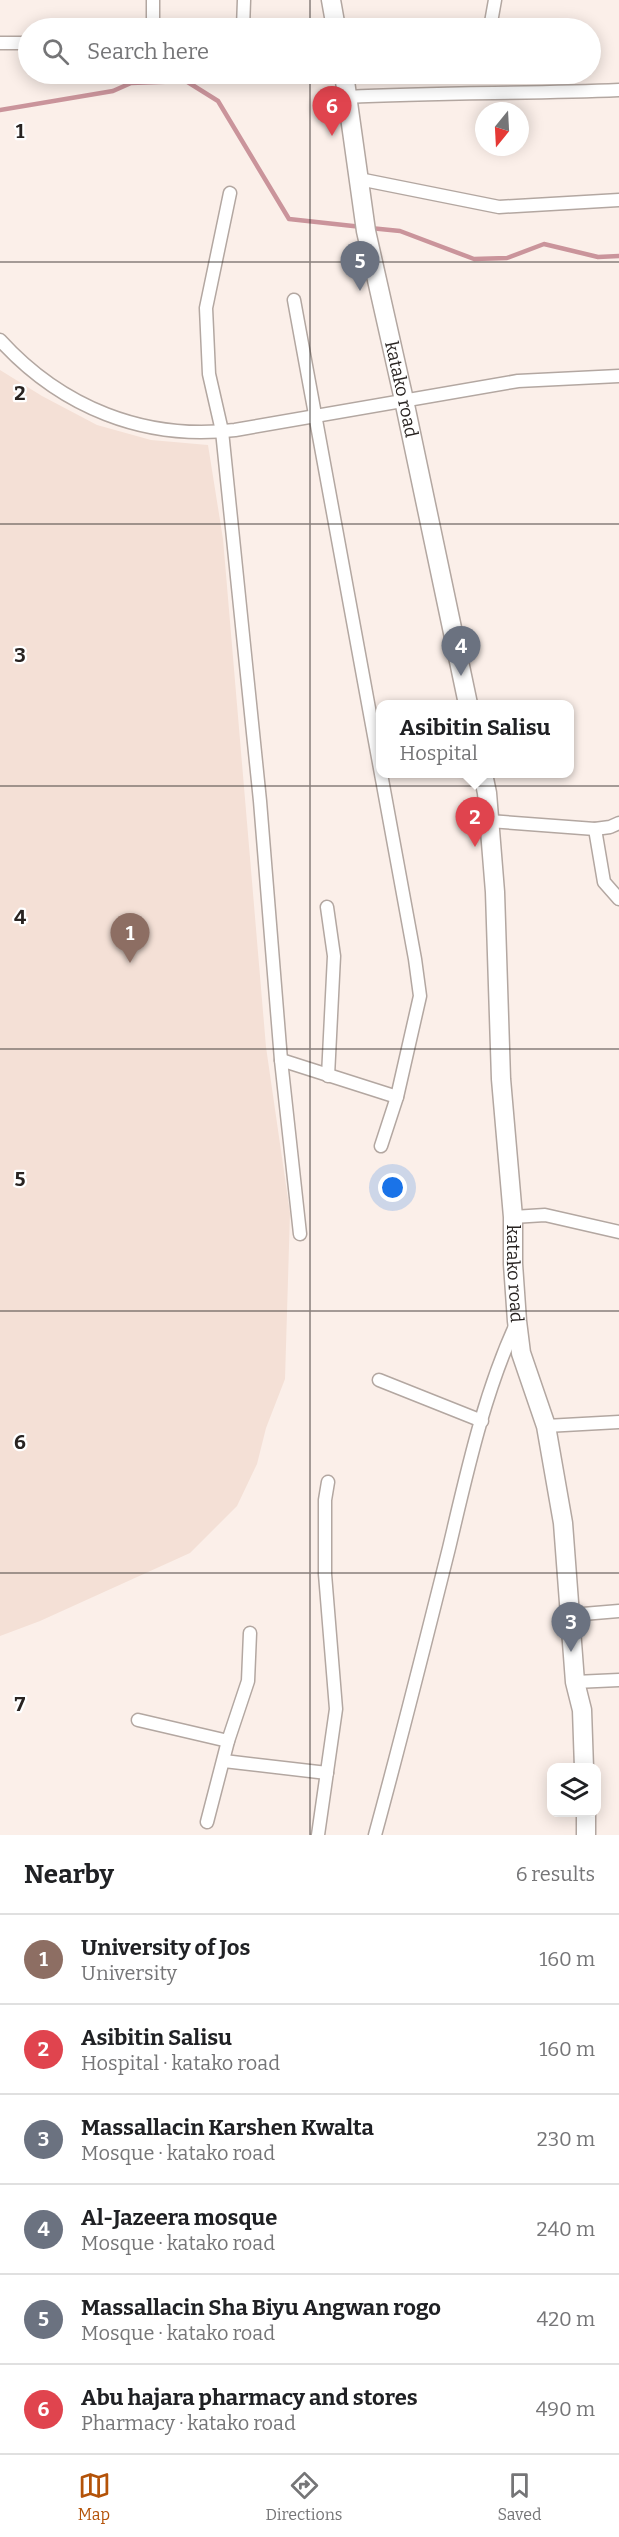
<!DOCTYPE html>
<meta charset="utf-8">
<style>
body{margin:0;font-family:Bitter,serif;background:#f6f6f6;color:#202124}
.controls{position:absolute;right:18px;bottom:18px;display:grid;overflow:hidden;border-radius:12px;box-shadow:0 3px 15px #0003}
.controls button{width:54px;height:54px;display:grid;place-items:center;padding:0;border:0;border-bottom:2px solid #e0e0e0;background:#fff;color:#202124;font:30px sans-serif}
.compass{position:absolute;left:475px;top:102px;width:54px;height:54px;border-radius:50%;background:#fff;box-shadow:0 3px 15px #0003;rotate:198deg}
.you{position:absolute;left:393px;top:1188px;width:21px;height:21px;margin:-15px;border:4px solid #fff;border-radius:50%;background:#1a73e8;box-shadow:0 0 0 9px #1a73e833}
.badge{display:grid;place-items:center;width:39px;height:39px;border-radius:50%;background:#b45309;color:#fff;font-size:20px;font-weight:700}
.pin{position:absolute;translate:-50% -50px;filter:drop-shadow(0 2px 3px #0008)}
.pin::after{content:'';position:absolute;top:32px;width:21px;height:18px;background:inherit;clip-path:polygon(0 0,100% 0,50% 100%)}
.popup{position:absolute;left:376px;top:700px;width:198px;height:78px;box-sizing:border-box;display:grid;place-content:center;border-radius:12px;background:#fff;filter:drop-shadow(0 2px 4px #0005);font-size:20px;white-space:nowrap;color:#757577}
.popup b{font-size:22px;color:#202124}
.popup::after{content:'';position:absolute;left:50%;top:100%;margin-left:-12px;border:12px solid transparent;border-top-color:#fff}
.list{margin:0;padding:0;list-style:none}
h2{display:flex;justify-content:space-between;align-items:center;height:78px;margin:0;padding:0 24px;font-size:26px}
h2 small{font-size:20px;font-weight:400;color:#757577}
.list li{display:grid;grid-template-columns:39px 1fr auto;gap:18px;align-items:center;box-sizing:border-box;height:90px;padding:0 24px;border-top:2px solid #e0e0e0}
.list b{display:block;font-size:22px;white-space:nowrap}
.list p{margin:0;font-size:20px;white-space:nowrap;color:#757577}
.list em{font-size:20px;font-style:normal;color:#757577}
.icon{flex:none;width:33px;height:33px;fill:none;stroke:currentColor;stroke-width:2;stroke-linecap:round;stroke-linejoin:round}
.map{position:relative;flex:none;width:619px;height:1835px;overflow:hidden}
.search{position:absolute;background:#fff;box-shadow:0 3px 15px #0003;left:18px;right:18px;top:18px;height:66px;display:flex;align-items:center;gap:15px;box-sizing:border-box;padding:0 21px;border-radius:33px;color:#757577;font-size:22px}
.sheet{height:618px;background:#fff}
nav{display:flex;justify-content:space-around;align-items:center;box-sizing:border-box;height:84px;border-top:2px solid #e0e0e0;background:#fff;font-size:16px;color:#757577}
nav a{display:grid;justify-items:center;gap:3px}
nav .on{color:#b45309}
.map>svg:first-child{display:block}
</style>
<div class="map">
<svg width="619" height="1835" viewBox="0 0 619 1835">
<rect width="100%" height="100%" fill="#fbefe9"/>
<polygon fill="#f4e0d6" points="0,370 42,396 97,425 151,440 208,445 223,539 266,1047 290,1213 285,1379 266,1428 257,1464 237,1506 190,1553 40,1621 0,1636"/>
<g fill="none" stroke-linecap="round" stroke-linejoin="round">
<g stroke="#ca949b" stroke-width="4.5">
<polyline points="0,110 113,91 131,83 186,81 218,101 289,219 362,227"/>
<polyline points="370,228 400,231 474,259 507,258 544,244 598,257 619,256"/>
</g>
<defs>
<g id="street">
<polyline points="153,28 153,0"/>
<polyline points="243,28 244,0"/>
<polyline points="490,28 495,0"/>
<polyline points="0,43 28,43"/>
<path d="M 348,97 C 438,92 529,94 619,90"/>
<polyline points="359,179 499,207 619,200"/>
<polyline points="230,193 206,308 209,374 222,431 260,801 281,1060 300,1234"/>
<polyline points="294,300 415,959 420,996 397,1097 381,1146"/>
<path d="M 0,340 C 61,407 144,441 235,430 L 518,381 L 619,376"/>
<polyline points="489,821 595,829 610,827 619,823"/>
<polyline points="595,829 604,882 619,899"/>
<polyline points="327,907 334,956 328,1076"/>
<polyline points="281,1060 397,1097"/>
<polyline points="513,1217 545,1215 619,1232"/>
<polyline points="379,1380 482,1421"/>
<polyline points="546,1426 619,1422"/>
<polyline points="571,1615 619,1611"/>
<polyline points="575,1682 619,1680"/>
<polyline points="138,1720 228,1741"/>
<polyline points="224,1761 327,1773"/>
<polyline points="207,1822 228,1741 248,1681 250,1633"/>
<polyline points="318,1835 336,1709 325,1574 325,1500 328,1482"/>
<path d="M 375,1835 C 401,1740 425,1644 449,1548 C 467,1472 484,1393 517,1322"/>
</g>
<g id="secondary">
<polyline points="331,0 336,28"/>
<path id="s1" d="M 344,74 L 366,231 L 404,400 L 468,704"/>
<path id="s2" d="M 483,774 L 487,793 L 495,892 L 501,1079 L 513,1217 L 513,1264 L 517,1321 L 521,1353 L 546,1426 L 563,1523 L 575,1682 L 582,1710 L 584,1768"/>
<polyline points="586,1812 586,1835"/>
</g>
</defs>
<use href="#street" stroke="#b3a7a1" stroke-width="15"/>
<use href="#secondary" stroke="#b3a7a1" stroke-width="21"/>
<use href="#street" stroke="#fff" stroke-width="12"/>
<use href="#secondary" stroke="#fff" stroke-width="18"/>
</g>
<path fill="none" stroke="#282321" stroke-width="1.5" stroke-opacity="0.55" d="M 310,0 L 310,28M 310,74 L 310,1835M 0,262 L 619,262M 0,524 L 619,524M 0,786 L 619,786M 0,1049 L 619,1049M 0,1311 L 619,1311M 0,1573 L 619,1573"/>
<g text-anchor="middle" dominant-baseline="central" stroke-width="4.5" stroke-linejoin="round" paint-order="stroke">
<g font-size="18" fill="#282321" stroke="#fff">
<text stroke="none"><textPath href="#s1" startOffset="321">katako road</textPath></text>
<text stroke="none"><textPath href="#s2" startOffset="501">katako road</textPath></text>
</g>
</g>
<g font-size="20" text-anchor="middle" font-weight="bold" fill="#282321" stroke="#fff" stroke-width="4.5" stroke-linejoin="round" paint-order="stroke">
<text x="20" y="138">1</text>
<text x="20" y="400">2</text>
<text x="20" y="662">3</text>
<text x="20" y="924">4</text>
<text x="20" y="1186">5</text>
<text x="20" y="1449">6</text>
<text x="20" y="1711">7</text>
</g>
</svg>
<div class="controls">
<button><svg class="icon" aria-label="layers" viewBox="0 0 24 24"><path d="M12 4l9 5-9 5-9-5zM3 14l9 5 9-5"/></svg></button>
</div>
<svg class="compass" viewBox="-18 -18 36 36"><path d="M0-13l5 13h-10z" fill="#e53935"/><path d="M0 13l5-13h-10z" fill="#757577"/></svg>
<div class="you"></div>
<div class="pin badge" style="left:130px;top:963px;background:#8d6e63">1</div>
<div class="pin badge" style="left:475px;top:847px;background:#e0444e">2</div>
<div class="popup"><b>Asibitin Salisu</b>Hospital</div>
<div class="pin badge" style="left:571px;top:1652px;background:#6b7280">3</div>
<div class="pin badge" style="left:461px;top:676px;background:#6b7280">4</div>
<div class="pin badge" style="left:360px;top:291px;background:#6b7280">5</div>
<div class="pin badge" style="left:332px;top:136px;background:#e0444e">6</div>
<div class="search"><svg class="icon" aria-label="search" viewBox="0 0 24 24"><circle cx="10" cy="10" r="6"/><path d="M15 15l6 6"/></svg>Search here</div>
</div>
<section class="sheet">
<h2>Nearby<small>6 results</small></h2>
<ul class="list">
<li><span class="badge" style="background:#8d6e63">1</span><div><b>University of Jos</b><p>University</p></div><em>160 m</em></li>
<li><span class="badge" style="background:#e0444e">2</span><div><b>Asibitin Salisu</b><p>Hospital · katako road</p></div><em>160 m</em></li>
<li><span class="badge" style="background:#6b7280">3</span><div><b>Massallacin Karshen Kwalta</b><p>Mosque · katako road</p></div><em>230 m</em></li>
<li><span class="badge" style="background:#6b7280">4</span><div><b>Al-Jazeera mosque</b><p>Mosque · katako road</p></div><em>240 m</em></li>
<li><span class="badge" style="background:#6b7280">5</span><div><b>Massallacin Sha Biyu Angwan rogo</b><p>Mosque · katako road</p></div><em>420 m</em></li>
<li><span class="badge" style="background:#e0444e">6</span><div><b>Abu hajara pharmacy and stores</b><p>Pharmacy · katako road</p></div><em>490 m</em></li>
</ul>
</section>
<nav>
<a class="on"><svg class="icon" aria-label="map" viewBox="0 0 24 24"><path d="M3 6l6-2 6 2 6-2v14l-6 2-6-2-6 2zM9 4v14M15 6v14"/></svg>Map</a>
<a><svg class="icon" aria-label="directions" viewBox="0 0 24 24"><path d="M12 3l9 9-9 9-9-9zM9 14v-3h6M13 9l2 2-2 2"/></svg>Directions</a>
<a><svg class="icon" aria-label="saved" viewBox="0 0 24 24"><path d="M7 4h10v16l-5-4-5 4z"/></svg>Saved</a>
</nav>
